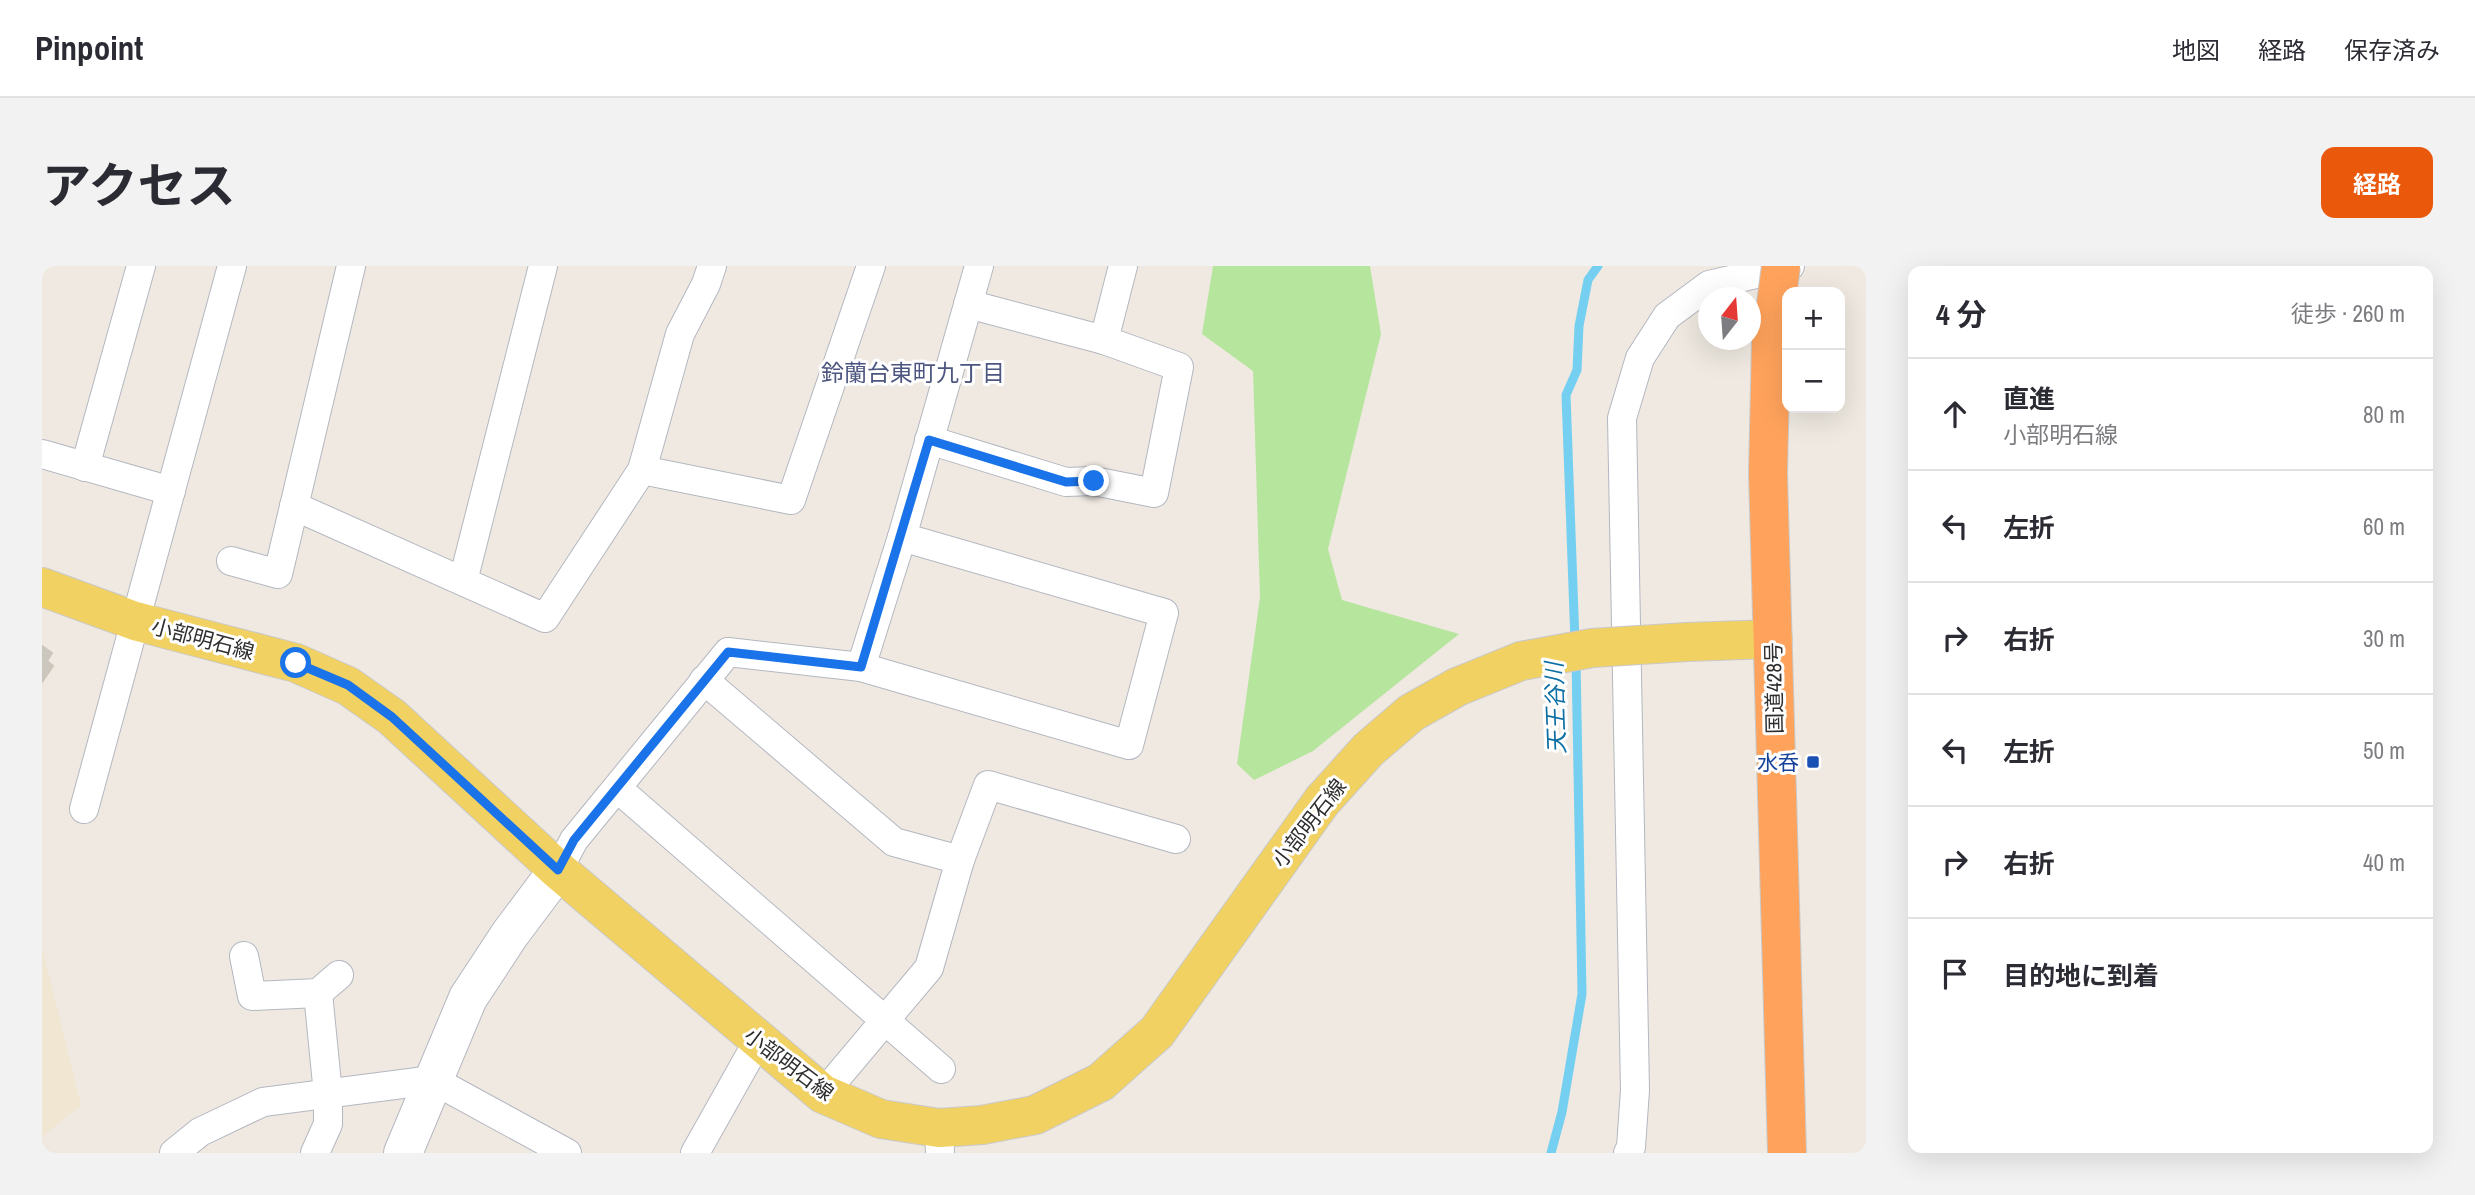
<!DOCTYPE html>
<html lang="ja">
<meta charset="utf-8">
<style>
body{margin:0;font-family:"Archivo Narrow","Noto Sans JP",sans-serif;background:#f2f2f3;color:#2b2b33}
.controls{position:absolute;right:21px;top:21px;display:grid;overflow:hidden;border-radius:14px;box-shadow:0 7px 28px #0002}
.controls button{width:63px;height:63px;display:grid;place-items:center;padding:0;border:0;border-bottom:2px solid #e1e1e2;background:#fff;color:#2b2b33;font:35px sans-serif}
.compass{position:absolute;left:1656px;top:21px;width:63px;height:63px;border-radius:50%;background:#fff;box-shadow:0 7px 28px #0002;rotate:17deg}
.stop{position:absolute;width:21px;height:21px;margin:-16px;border:5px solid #1a73e8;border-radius:50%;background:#fff}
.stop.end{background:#1a73e8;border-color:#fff;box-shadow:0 2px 7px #0008}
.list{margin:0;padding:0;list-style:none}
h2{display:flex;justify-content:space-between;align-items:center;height:91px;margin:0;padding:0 28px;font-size:30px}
h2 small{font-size:23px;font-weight:400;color:#7c7c81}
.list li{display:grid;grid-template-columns:46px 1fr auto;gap:21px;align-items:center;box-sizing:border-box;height:112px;padding:0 28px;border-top:2px solid #e1e1e2}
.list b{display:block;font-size:26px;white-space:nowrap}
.list p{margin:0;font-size:23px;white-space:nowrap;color:#7c7c81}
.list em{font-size:23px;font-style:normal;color:#7c7c81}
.icon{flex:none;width:38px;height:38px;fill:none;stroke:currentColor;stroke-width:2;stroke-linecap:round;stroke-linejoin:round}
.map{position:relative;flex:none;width:1824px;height:887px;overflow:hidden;border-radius:14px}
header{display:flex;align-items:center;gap:42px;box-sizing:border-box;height:98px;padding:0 35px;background:#fff;border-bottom:2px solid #e1e1e2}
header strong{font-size:33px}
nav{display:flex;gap:38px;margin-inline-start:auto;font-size:24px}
.intro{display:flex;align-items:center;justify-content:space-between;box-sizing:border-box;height:168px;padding:0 42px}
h1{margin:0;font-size:49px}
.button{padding:18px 32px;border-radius:14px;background:#ea580c;color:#fff;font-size:24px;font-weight:700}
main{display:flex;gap:42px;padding:0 42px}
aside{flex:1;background:#fff;border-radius:14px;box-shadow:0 7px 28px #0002}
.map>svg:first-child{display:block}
</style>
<header>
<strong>Pinpoint</strong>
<nav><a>地図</a><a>経路</a><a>保存済み</a></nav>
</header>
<div class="intro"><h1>アクセス</h1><a class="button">経路</a></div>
<main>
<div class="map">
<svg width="1824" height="887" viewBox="0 0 1824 887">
<rect width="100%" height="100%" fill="#efe9e1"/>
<polygon fill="#f0e6d1" points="0,681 39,839 0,871"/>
<polygon fill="#b6e59e" points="1171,0 1328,0 1339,68 1286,283 1300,334 1417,368 1271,485 1212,514 1195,498 1218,331 1211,105 1160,68"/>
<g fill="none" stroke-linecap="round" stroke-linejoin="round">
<g stroke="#75cff0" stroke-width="9">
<polyline points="1533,376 1524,129 1535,104 1537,60 1546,14 1556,0"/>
<polyline points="1509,887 1520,846 1540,728 1534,394"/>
</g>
</g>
<polygon fill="#cbc7bf" stroke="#cbc5ba" stroke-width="2" points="0,380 10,387 5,395 11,400 0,416"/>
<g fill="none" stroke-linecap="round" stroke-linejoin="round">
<defs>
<g id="street">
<polyline points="1062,74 1081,0"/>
<polyline points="887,174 1024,216 1052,215 1112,227 1137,101 1062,74 926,38"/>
<polyline points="0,188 129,225"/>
<polyline points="43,201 99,0"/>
<polyline points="600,204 749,234 829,0"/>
<polyline points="252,240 503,352 600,204 638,68 664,18 670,0"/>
<polyline points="189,295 236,308 309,0"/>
<polyline points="421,315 501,0"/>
<polyline points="819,401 860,271 937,0"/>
<polyline points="662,414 852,576 918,594"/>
<polyline points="575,522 899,803"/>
<polyline points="42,543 190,0"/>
<polyline points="516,604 532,574 686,386 819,401 1087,479 1122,347 860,271"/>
<polyline points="202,690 210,730 276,727 297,709"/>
<polyline points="781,828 887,702 918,594 946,519 1134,573"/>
<polyline points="897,862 898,887"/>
<polyline points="132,887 158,866 221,836 391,814 525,887"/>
<polyline points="273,887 286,858 286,828 276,727"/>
<polyline points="653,887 716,775"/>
<polyline points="1586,887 1589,881 1593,824 1580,152 1598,92 1625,50 1667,19 1748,0"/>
</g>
<polyline id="secondary" points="361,887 426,732 468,668 516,604"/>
<g id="primary">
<polyline points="0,321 93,355 254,397 306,420 350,451 516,604 781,828 839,853 897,862 940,859 993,849 1059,816 1115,766 1280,535 1326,484 1369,447 1415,421"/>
<polyline points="1645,376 1731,373"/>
</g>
<polyline id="highway" points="1729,76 1726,207 1745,887"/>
</defs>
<use href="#street" stroke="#b4b7c1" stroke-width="30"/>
<use href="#secondary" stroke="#b4b7c1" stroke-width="40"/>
<use href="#primary" stroke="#c9c9c9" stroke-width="40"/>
<use href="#highway" stroke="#c9c9c9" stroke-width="40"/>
<use href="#street" stroke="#fff" stroke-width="28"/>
<use href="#secondary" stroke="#fff" stroke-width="38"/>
<use href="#primary" stroke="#f2d163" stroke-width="38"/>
<use href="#highway" stroke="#ffa35c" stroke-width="38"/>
<defs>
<polyline id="primary-bridge" points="1415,421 1479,395 1550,382 1645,376"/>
<polyline id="highway-bridge" points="1729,76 1739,0"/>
</defs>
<use href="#primary-bridge" stroke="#c9c9c9" stroke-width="40" stroke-linecap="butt"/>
<use href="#highway-bridge" stroke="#c9c9c9" stroke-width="40" stroke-linecap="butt"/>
<use href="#primary-bridge" stroke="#f2d163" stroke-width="38"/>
<use href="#highway-bridge" stroke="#ffa35c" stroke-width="38"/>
</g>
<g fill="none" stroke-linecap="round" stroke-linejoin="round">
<polyline stroke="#1a73e8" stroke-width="9" points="254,397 306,419 350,451 516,604 532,574 686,386 819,401 887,174 1024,216 1052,215"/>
</g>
<rect fill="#1a4fb4" stroke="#fff" stroke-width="2.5" x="1764" y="489" width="14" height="14" rx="3.5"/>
<g text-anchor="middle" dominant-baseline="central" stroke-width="6" stroke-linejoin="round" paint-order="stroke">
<g font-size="21" fill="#2e2e2e" stroke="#fff">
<text transform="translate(161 373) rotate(15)">小部明石線</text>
<text transform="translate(1732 422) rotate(-91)">国道428号</text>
<text transform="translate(1267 557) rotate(-52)">小部明石線</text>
<text transform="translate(747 798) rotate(37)">小部明石線</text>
</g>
<g font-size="21" fill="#164399" stroke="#fff" text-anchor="end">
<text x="1757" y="496">水呑</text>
</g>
<g font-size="23" fill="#4d5680" stroke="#fff">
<text x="871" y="106">鈴蘭台東町九丁目</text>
</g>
<g font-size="23" font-style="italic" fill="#0d6fa3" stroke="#fff">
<text transform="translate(1513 442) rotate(-92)">天王谷川</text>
</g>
</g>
</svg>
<div class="controls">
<button>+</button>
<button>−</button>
</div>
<svg class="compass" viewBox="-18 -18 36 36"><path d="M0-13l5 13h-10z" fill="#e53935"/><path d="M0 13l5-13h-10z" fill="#7c7c81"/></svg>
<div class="stop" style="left:254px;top:397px"></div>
<div class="stop end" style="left:1052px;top:215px"></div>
</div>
<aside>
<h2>4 分<small>徒歩 · 260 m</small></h2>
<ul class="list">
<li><svg class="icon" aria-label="ahead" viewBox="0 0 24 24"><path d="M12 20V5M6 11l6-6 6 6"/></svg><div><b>直進</b><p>小部明石線</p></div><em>80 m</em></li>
<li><svg class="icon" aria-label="left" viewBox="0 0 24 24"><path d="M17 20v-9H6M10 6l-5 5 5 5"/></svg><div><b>左折</b></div><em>60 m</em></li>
<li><svg class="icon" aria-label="right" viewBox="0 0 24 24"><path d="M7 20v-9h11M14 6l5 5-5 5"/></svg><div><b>右折</b></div><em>30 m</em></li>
<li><svg class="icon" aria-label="left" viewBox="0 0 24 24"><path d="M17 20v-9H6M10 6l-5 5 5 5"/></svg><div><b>左折</b></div><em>50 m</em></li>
<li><svg class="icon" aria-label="right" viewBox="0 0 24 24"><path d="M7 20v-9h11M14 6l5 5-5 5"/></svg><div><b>右折</b></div><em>40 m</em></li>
<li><svg class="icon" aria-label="arrive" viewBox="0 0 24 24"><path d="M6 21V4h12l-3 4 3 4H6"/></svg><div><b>目的地に到着</b></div></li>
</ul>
</aside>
</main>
